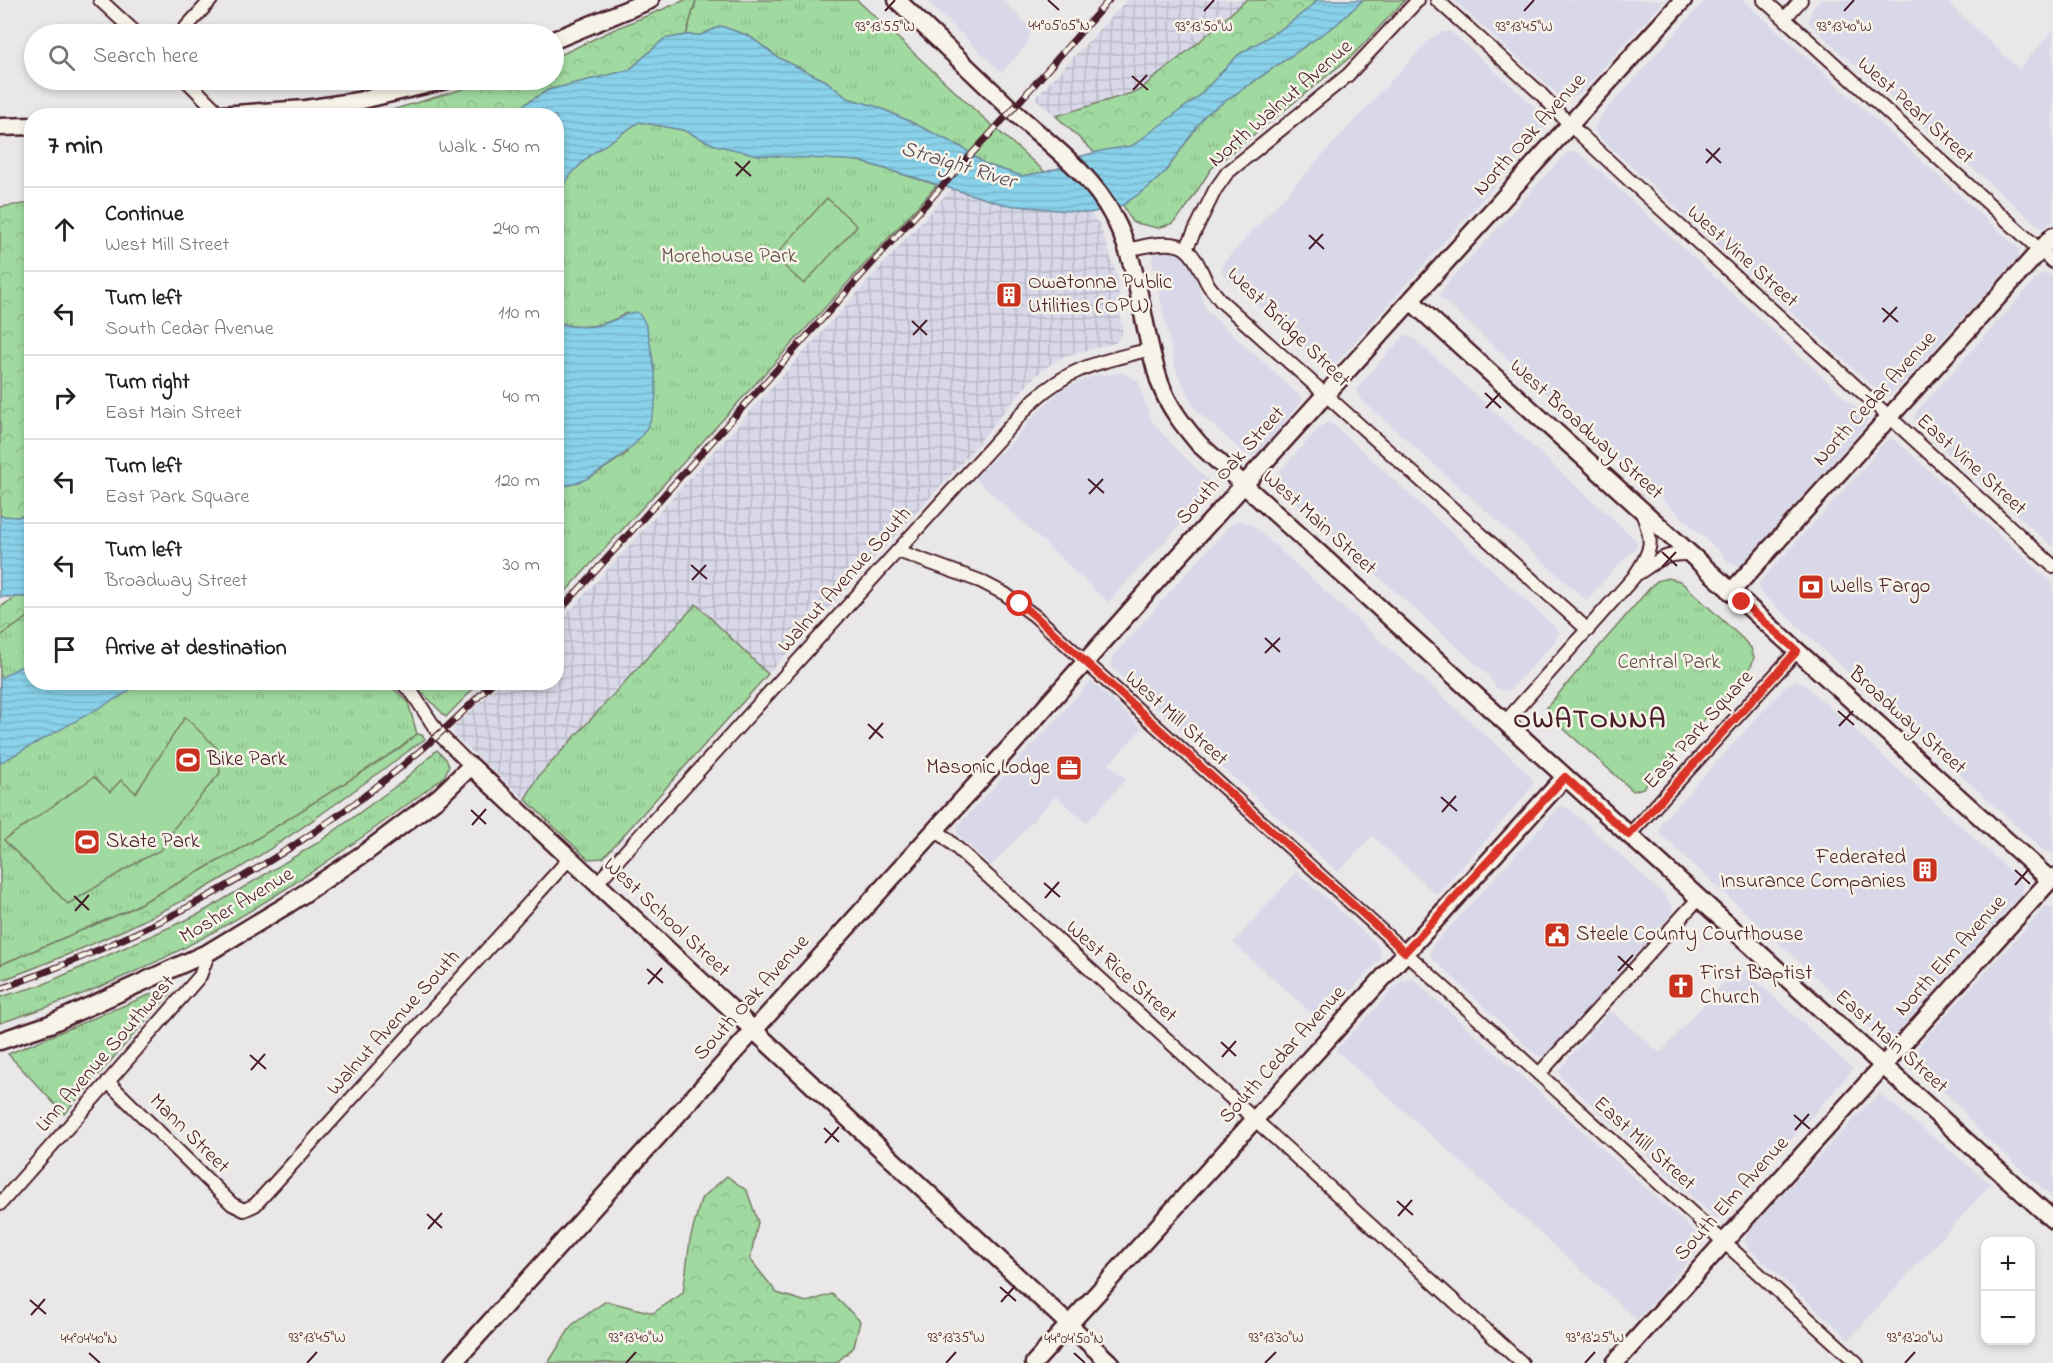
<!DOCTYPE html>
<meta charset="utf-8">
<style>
body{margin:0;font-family:"Indie Flower",sans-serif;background:#f2f2f2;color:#222}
.controls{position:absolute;right:18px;bottom:18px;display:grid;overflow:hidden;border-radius:12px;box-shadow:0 3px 9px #0003}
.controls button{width:54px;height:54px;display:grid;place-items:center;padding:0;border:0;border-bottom:2px solid #e0e0e0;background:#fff;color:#222;font:30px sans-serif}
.stop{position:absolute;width:18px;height:18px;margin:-14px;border:4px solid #d93025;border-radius:50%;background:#fff}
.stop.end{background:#d93025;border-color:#fff;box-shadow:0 2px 6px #0008}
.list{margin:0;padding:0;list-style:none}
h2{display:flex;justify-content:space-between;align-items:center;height:78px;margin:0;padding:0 24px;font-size:26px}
h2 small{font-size:20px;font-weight:400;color:#767676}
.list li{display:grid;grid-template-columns:39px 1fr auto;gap:18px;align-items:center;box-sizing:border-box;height:84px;padding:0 24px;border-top:2px solid #e0e0e0}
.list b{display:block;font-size:22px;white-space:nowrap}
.list p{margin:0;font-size:20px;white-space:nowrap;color:#767676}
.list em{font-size:20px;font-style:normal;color:#767676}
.icon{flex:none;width:33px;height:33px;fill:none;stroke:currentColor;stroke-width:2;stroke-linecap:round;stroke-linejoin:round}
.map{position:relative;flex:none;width:2053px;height:1363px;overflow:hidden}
.search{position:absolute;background:#fff;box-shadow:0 3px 9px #0003;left:24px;top:24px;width:540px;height:66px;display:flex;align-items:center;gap:15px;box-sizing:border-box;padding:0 21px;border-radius:33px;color:#767676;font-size:22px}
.panel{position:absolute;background:#fff;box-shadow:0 3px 9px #0003;left:24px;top:108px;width:540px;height:582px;border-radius:24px}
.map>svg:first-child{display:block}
</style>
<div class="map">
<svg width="2053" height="1363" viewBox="0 0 2053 1363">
<defs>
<pattern id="industrial-grid" width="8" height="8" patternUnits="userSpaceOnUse" patternTransform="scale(1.5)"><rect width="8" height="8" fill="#d8d8e8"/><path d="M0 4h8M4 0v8" fill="none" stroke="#bbb9c7"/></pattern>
<pattern id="grass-tufts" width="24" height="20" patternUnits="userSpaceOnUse" patternTransform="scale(1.5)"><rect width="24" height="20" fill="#a1daa0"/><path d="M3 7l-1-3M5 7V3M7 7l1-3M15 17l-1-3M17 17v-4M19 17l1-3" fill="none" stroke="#8cbb8a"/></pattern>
<pattern id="forest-crowns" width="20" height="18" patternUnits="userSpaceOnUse" patternTransform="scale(1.5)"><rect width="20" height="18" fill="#a1daa0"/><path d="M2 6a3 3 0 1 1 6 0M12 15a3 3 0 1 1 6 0" fill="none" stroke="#8cbb8a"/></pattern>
<pattern id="water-rules" width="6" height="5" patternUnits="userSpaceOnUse" patternTransform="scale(1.5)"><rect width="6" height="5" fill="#89d2ea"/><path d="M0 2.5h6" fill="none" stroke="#78b4c9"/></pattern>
</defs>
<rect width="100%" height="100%" fill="#e9e7e8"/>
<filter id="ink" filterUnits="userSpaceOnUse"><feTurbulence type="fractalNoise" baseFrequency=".0167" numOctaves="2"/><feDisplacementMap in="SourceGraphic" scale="12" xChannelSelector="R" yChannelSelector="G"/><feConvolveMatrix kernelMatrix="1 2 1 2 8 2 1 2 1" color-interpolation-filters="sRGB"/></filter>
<g filter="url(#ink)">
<g fill="#d8d8e8">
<polygon points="926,0 1002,0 1032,29 1028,42 1002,73"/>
<polygon points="1454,0 1665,0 1580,93 1571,98 1562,98"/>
<polygon points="1705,0 1743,0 2019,249 2018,258 1899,387 1889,396 1876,389 1600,138 1594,130 1599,118"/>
<polygon points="1820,0 1945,0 2019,69 2053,30 2053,221 2050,224 2042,229 1841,53 1808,22 1812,9"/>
<polygon points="1450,31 1538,110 1548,121 1544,130 1338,361 1330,368 1318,361 1222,273 1223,263 1430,39 1442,32"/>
<polygon points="1567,152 1578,152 1589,161 1868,419 1865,426 1741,565 1729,563 1721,553 1439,296 1446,285"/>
<polygon points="1160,248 1168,248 1181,252 1192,266 1206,310 1303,399 1258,455 1248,457 1196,410 1176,370 1151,258"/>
<polygon points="2045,272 2053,277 2053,547 1923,431 1914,418 1918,410 2035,280"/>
<polygon points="1405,335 1411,336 1638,542 1635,549 1613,570 1587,601 1362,400 1356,390 1361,383"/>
<polygon points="1123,373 1138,381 1151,420 1175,448 1211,483 1211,492 1108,602 974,477 1008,446 1037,413 1062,389 1096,375"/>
<polygon points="1328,422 1336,427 1554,626 1559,633 1555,641 1511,689 1504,691 1496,688 1488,675 1277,485 1275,481 1278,473 1320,427"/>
<polygon points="1890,438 1900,444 2053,584 2053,853 2043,850 1760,592 1759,583 1863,469 1883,444"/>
<polygon points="1239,520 1251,524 1530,775 1533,783 1524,797 1437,895 1372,836 1338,872 1111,667 1112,657 1229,526"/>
<polygon points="1796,680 1805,685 2020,880 2023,886 2022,893 1894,1036 1887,1037 1879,1035 1659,833 1662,822 1786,686"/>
<polygon points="1091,681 1142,728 1109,764 1126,779 1086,823 1056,796 991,866 959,836 957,827"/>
<polygon points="1561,805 1571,810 1664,895 1673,908 1669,917 1545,1057 1536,1055 1431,957 1430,951 1435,943"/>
<polygon points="1297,872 1378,945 1380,952 1380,959 1322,1022 1233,943"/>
<polygon points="2046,906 2053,908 2053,1198 1981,1133 1954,1101 1917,1066 1913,1057 1921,1043"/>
<polygon points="1739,965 1852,1068 1851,1072 1721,1217 1716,1218 1561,1077 1558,1071 1610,1010 1660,1053"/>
<polygon points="1413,979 1696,1233 1699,1242 1697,1251 1637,1320 1336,1050 1400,982"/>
<polygon points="1880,1094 1991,1184 1849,1339 1751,1250 1744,1241 1749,1230 1872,1100"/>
</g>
<g fill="url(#industrial-grid)">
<polygon points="1127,0 1246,0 1200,41 1138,91 1056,116 1035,98"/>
<polygon points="951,189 1006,205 1090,213 1100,225 1118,280 1122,335 1115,343 1064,356 1045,368 1030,381 959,466 768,674 696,604 538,777 525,799 455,736 453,728 500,683 556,682 557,625"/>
</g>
<g fill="url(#grass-tufts)" stroke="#767c66" stroke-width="1.5">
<polygon points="696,0 857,0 977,112 1045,172 1022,176 985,164 963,148 911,122 878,107 847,98 826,81 779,58 749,36 721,26 701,35 686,35"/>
<polygon points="1363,0 1405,0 1353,55 1211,169 1185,210 1173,223 1158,228 1132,222 1123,205 1149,187 1166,171 1205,115 1337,24"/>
<path d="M 639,122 L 683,130 L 715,145 L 859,161 L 937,185 L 557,601 L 557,487 C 586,484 603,469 627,453 L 627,313 C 605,326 581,331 557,322 L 557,195 L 571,174 L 590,155 Z"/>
<polygon points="1668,578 1680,581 1742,638 1751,648 1754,657 1751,667 1643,788 1633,791 1554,720 1548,714 1547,707 1649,589 1657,581"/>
<polygon points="696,604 768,674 603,858 588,859 525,799 538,777"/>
<polygon points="31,615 32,682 387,683 408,702 417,734 399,749 242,848 127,911 0,965 0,636"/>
<polygon points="413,683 479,683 446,717"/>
<path d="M 437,750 L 446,759 L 449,766 L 444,777 C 340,856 232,931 111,982 C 75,998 37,1011 0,1023 L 0,997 L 42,985 L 199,914 L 319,842 L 403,781 Z"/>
<polygon points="168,987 171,992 64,1114 8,1054"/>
</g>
<g fill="url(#forest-crowns)" stroke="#767c66" stroke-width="1.5">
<polygon points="685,0 696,0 686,35 664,39 629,70 548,90 517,109 511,115 355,116 392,110 493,80 554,80 554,58 615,29"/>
<polygon points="1246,0 1317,0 1313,5 1286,26 1238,55 1198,97 1152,133 1132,146 1095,153 1056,116 1138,91 1200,41"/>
<polygon points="31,203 31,514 17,517 0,516 0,207"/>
<polygon points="16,597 31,597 31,615 0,636 0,607"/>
<path d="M 417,734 L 422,735 L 425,739 C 363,784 301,831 235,871 C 161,916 81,951 0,981 L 0,965 L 127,911 L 242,848 L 399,749 Z"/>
<polygon points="727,1176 747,1191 758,1222 750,1259 777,1293 807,1302 832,1294 860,1321 854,1347 836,1363 548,1363 572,1325 606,1301 653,1313 683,1293 690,1240 701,1199"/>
</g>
<g fill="#a1daa0" stroke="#767c66" stroke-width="1.5">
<polygon points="827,198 857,226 804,284 774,257"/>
<polygon points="185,717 217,748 220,773 174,828 167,843 161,850 139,861 68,904 4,840 94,777 110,792 121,780 136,793"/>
</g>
<g fill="url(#water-rules)" stroke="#708a9e" stroke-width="1.5">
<polygon points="1317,0 1363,0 1337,24 1205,115 1166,171 1149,187 1123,205 1090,213 1006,205 859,161 757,155 715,145 683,130 639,122 590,155 571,174 557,195 556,116 511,116 517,109 548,90 629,70 664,39 686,35 701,35 721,26 749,36 779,58 826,81 847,98 878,107 911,122 963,148 985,164 1022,176 1045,172 1069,165 1078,157 1105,150 1132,146 1198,97 1238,55 1286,26 1313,5"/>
<path d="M 637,312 C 649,323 649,340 652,355 C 663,409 653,436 607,466 C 590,478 578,485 557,487 L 557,322 C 575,329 595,328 614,320 C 623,316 627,313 637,312 Z"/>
<polygon points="31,514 31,597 0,597 0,516 17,517"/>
<polygon points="31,661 32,682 135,683 128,692 0,763 0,678"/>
</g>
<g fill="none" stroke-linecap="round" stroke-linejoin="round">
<defs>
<g id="street">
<polyline points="100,0 137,34"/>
<polyline points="1437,0 1540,93 1570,125 1626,177 2053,566"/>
<polyline points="1764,0 2053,262"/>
<polyline points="1785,18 1801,0"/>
<polyline points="180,34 211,0"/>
<polyline points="186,80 221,115"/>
<polyline points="1186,249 1215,190 1227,173 1348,75 1418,0"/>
<path d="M 1128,250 C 1143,246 1174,238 1187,250 C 1198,259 1202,275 1209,286 C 1213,291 1217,296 1221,301 L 1588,630"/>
<polyline points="898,551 980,581 1005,594 1035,616 1857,1363"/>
<path d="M 1639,573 C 1658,560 1666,553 1689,554"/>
<polyline points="401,682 413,694 439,734 471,766"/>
<path d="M 1506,721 L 1634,577 C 1653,547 1654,544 1641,510"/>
<polyline points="936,829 1522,1363"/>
<polyline points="1629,835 1797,651"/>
<path d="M 597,883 L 1034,400 C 1073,365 1102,362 1151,349"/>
<polyline points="1539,1074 1698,899"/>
<polyline points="108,1082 232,1204 244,1210 255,1205 570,858"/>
<polyline points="0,1204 108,1082 200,976 209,952"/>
</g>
<g id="secondary">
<path d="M 897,0 C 936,37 974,74 1013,111 C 1048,143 1091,173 1113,216 C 1141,267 1141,328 1160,383 C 1168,406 1183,425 1199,444 L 2053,1220"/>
<polyline points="554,40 650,0"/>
<polyline points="206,116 306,109 358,101 446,80"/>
<polyline points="0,127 32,126"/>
<polyline points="1411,301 2050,880"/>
<polyline points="1731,592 2053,236"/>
<polyline points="0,1041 50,1024 209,952 287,905 366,852 439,797 471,766 1110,1363"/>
<polyline points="453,1363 1011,746 1162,575 1683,0"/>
<polyline points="1034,1363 1565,777"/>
<polyline points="1615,1363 2053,877"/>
</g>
</defs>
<use href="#street" stroke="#4a1f2b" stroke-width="16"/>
<use href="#secondary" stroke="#4a1f2b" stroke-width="21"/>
<use href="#street" stroke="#f7f3e8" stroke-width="12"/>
<use href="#secondary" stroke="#f7f3e8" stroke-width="16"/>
<defs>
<g id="rail">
<polyline points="556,615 903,229 1012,110 1109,0"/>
<path d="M 0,989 C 184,923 356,824 493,682"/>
</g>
</defs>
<use href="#rail" stroke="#4a1f2b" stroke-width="7"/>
<use href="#rail" stroke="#f7f3e8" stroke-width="4.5" stroke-dasharray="14" stroke-linecap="butt"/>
</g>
</g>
<g fill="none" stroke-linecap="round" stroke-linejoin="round" filter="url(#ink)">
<polyline stroke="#d93025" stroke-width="8" points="1020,604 1035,616 1405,952 1565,777 1629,835 1797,651 1742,602"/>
</g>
<path fill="none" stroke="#4a1f2b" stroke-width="2" d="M 1048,0 L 1059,10M 885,11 L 895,0M 1204,11 L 1214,0M 1524,11 L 1534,0M 1844,11 L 1854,0M 1132,76 L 1148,90M 1133,90 L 1147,75M 1706,149 L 1721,163M 735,162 L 751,176M 1706,163 L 1720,148M 736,176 L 750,161M 1309,235 L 1324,249M 1309,249 L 1323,234M 1882,308 L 1898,322M 912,321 L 927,335M 1883,322 L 1897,307M 913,335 L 927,320M 1485,393 L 1501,408M 1486,408 L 1500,393M 1088,479 L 1104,493M 1089,494 L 1103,479M 1662,552 L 1677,566M 691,565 L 707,579M 1662,567 L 1676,552M 692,580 L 706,565M 1265,638 L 1280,652M 1265,653 L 1280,638M 1838,711 L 1854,725M 868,724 L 883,738M 1839,726 L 1853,711M 869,739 L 883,723M 1441,797 L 1457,811M 471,810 L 486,824M 1442,812 L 1456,796M 472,825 L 486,809M 2015,870 L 2030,884M 1044,883 L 1060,897M 2015,885 L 2029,869M 74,896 L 89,910M 1045,898 L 1059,882M 75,911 L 89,895M 1618,956 L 1633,970M 647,969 L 663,983M 1618,971 L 1633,955M 648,984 L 662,968M 1221,1042 L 1236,1056M 250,1055 L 266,1069M 1222,1057 L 1236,1041M 251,1070 L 265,1054M 1794,1115 L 1810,1129M 824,1128 L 839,1142M 1795,1130 L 1809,1114M 825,1143 L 839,1127M 1397,1201 L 1413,1215M 427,1214 L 442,1228M 1398,1216 L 1412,1200M 428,1229 L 442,1213M 1000,1287 L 1016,1301M 30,1300 L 46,1314M 1001,1302 L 1015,1286M 31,1315 L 45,1299M 89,1353 L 100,1363M 1074,1353 L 1085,1363M 307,1363 L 317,1352M 626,1363 L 636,1352M 946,1363 L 956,1352M 1265,1363 L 1276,1352M 1585,1363 L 1595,1352M 1905,1363 L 1915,1352"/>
<defs>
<symbol id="building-square" viewBox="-11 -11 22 22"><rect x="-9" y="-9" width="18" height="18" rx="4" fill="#c8321e" stroke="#f7f3e8"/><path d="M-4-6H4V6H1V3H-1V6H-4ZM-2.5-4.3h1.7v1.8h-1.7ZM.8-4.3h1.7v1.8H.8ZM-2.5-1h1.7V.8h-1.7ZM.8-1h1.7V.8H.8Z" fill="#fff"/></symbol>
<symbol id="bank-square" viewBox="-11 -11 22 22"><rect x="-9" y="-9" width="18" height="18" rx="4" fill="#c8321e" stroke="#f7f3e8"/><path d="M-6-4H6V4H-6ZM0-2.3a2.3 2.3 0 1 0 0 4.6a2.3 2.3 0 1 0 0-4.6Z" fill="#fff"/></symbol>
<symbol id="stadium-square" viewBox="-11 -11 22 22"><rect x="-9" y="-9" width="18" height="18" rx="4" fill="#c8321e" stroke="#f7f3e8"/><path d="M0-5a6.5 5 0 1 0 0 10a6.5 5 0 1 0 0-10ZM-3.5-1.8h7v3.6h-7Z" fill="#fff"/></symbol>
<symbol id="office-square" viewBox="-11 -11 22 22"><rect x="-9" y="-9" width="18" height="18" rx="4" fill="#c8321e" stroke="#f7f3e8"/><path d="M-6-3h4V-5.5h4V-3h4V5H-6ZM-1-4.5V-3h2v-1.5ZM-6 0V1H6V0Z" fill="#fff"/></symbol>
<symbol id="civic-square" viewBox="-11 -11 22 22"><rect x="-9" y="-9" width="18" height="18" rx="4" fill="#c8321e" stroke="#f7f3e8"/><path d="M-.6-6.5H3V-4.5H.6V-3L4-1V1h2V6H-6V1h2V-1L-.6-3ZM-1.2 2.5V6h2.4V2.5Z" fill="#fff"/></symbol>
<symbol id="church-square" viewBox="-11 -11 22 22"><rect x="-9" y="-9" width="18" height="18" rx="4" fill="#c8321e" stroke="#f7f3e8"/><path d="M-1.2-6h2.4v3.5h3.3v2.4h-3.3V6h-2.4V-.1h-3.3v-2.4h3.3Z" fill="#fff"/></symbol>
</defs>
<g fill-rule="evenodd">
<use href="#building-square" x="994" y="280" width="30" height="30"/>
<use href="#bank-square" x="1796" y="572" width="30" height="30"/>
<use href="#stadium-square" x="173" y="745" width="30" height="30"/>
<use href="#office-square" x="1054" y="753" width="30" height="30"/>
<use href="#stadium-square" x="72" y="827" width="30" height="30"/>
<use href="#building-square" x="1910" y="855" width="30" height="30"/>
<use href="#civic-square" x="1542" y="920" width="30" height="30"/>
<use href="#church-square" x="1666" y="971" width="30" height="30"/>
</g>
<g text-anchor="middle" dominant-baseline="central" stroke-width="5" stroke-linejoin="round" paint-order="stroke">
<g font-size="21" fill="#4a1f2b" stroke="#f7f3e8">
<text transform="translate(1281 104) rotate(-41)">North Walnut Avenue</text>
<text transform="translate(1915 111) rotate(42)">West Pearl Street</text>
<text transform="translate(1530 135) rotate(-48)">North Oak Avenue</text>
<text transform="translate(1742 257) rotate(42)">West Vine Street</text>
<text transform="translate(1288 328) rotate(44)">West Bridge Street</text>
<text transform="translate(1875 399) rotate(-48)">North Cedar Avenue</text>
<text transform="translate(1586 430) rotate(42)">West Broadway Street</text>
<text transform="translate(1971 465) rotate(42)">East Vine Street</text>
<text transform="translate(1231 466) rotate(-48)">South Oak Street</text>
<text transform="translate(1319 523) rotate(42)">West Main Street</text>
<text transform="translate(845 580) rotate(-48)">Walnut Avenue South</text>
<text transform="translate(1176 719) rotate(42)">West Mill Street</text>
<text transform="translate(1907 721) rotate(42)">Broadway Street</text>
<text transform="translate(1699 730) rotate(-48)">East Park Square</text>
<text transform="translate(237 906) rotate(-31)">Mosher Avenue</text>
<text transform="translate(666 918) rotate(43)">West School Street</text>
<text transform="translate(1951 956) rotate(-48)">North Elm Avenue</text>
<text transform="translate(1121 972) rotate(42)">West Rice Street</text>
<text transform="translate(752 998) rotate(-48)">South Oak Avenue</text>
<text transform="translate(394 1023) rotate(-48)">Walnut Avenue South</text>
<text transform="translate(1891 1042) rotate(42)">East Main Street</text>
<text transform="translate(106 1054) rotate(-49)">Linn Avenue Southwest</text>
<text transform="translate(1283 1055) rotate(-48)">South Cedar Avenue</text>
<text transform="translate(189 1134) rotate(45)">Mann Street</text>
<text transform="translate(1644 1144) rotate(42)">East Mill Street</text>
<text transform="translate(1732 1199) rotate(-48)">South Elm Avenue</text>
</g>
<g font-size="21" fill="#604e48" stroke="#f7f3e8">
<text x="729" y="257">Morehouse Park</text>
<text x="1669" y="663">Central Park</text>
</g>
<g font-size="21" fill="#4a1f2b" stroke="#f7f3e8" text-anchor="start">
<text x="1028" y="283">Owatonna Public<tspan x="1028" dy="24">Utilities (OPU)</tspan></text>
<text x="1830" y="587">Wells Fargo</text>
<text x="207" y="760">Bike Park</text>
<text x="1050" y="768" text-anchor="end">Masonic Lodge</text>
<text x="106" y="842">Skate Park</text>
<text x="1906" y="858" text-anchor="end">Federated<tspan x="1906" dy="24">Insurance Companies</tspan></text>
<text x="1576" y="935">Steele County Courthouse</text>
<text x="1700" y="974">First Baptist<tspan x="1700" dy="24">Church</tspan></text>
</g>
<g font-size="22" font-style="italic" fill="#5a4c5b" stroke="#f7f3e8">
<text transform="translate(958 166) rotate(17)">Straight River</text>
</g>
<g font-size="27" font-weight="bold" letter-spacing="1.5" fill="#4a1f2b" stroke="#f7f3e8">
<text x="1590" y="720">OWATONNA</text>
</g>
</g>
<g font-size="15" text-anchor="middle" fill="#4a1f2b" stroke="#f7f3e8" stroke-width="5" stroke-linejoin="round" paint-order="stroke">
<text x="1059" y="30">44°05'05"N</text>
<text x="885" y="31">93°13'55"W</text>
<text x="1204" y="31">93°13'50"W</text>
<text x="1524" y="31">93°13'45"W</text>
<text x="1844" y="31">93°13'40"W</text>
<text x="317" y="1342">93°13'45"W</text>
<text x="636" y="1342">93°13'40"W</text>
<text x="956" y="1342">93°13'35"W</text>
<text x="1276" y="1342">93°13'30"W</text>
<text x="1595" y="1342">93°13'25"W</text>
<text x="1915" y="1342">93°13'20"W</text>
<text x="89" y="1343">44°04'40"N</text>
<text x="1074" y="1343">44°04'50"N</text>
</g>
</svg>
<div class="controls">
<button>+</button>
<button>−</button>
</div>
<div class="stop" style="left:1020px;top:604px"></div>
<div class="stop end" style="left:1742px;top:602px"></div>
<div class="search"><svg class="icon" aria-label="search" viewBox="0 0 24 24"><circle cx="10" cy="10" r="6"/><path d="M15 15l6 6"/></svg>Search here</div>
<section class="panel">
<h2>7 min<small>Walk · 540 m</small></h2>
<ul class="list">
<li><svg class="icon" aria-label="ahead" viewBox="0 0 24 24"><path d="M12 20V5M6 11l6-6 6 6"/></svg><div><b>Continue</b><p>West Mill Street</p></div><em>240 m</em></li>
<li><svg class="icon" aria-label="left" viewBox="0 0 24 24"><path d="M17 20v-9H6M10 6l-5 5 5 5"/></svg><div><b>Turn left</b><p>South Cedar Avenue</p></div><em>110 m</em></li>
<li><svg class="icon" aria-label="right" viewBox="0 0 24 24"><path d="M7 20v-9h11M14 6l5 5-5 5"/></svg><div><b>Turn right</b><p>East Main Street</p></div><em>40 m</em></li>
<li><svg class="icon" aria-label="left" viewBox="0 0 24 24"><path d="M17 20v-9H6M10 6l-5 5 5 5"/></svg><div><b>Turn left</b><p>East Park Square</p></div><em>120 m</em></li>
<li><svg class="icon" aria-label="left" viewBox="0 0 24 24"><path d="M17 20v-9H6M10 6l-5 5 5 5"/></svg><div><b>Turn left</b><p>Broadway Street</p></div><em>30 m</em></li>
<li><svg class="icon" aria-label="arrive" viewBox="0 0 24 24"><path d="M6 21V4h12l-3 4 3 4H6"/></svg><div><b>Arrive at destination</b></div></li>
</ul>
</section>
</div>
